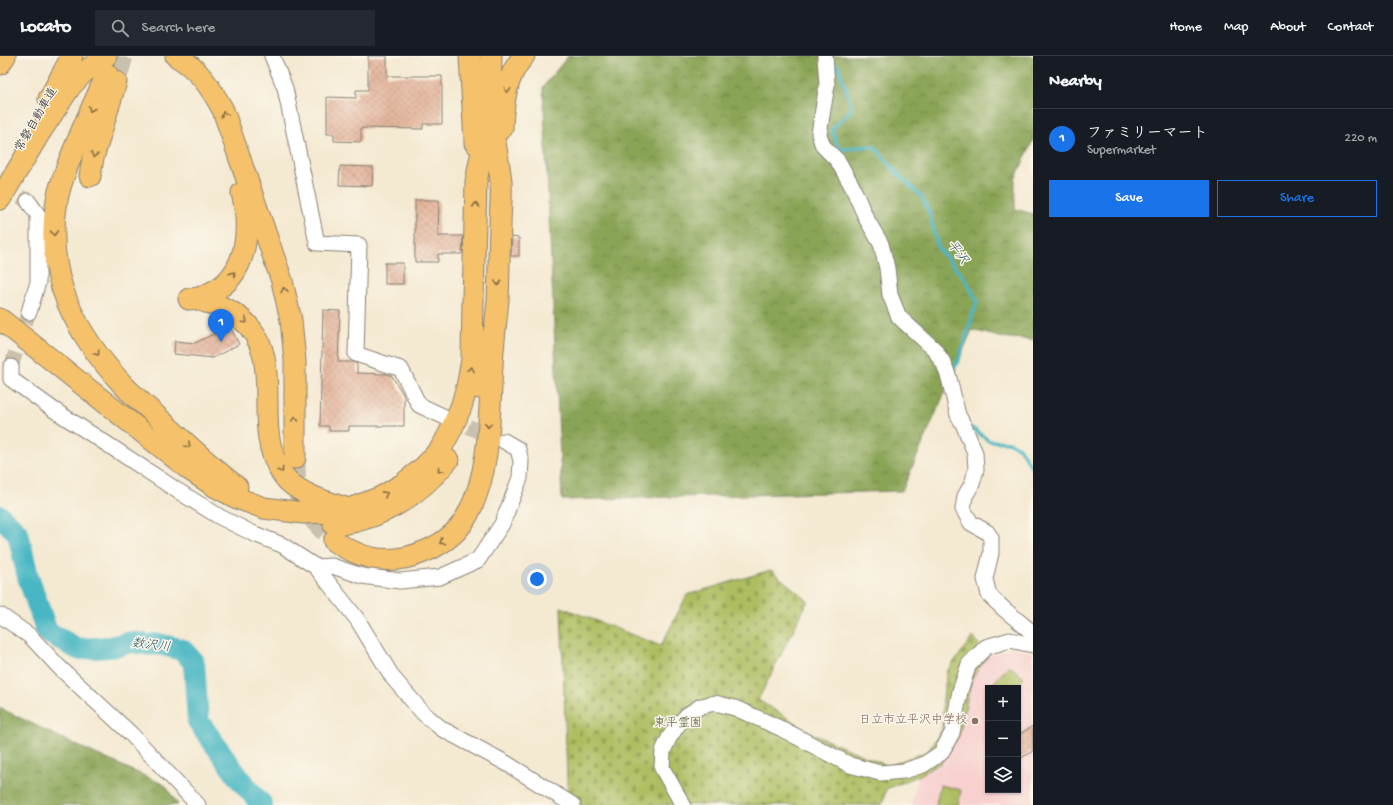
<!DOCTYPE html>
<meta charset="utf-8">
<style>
body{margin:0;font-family:"Gochi Hand","Klee One",sans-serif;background:#242831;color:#f1f3f6}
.controls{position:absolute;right:12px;bottom:12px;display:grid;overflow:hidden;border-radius:0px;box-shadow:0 1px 3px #0004}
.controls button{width:36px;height:36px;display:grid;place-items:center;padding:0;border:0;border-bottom:1px solid #363941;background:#171b24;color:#f1f3f6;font:20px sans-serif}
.you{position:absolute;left:537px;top:523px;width:14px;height:14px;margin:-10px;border:3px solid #fff;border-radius:50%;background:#1a73e8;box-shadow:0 0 0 6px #1a73e833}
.badge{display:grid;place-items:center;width:26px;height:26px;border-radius:50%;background:#1a73e8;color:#fff;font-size:13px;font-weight:700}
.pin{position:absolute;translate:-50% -33px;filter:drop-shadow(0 1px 2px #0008)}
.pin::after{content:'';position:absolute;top:21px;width:14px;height:12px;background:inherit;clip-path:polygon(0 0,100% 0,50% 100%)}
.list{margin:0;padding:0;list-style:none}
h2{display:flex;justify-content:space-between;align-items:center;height:52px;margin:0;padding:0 16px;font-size:17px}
h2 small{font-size:13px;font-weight:400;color:#9ea1a6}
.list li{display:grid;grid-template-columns:26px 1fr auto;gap:12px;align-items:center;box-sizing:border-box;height:60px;padding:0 16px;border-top:1px solid #363941}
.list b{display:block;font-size:15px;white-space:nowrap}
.list p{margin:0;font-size:13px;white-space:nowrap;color:#9ea1a6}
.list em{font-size:13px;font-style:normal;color:#9ea1a6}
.actions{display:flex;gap:8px;padding:12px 16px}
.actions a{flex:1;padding:9px 0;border:1px solid #1a73e8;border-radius:0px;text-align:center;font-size:14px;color:#1a73e8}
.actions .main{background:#1a73e8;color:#fff}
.icon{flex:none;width:22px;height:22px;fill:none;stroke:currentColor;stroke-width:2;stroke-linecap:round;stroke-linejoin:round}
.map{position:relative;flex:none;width:1033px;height:749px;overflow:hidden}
header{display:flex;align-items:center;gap:24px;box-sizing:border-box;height:56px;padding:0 20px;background:#171b24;border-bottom:1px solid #363941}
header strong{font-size:19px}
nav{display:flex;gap:22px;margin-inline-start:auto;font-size:14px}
.search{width:280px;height:36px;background:#242831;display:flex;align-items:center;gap:10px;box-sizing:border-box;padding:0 14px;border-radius:0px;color:#9ea1a6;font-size:15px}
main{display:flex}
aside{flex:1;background:#171b24}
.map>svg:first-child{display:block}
</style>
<header>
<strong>Locato</strong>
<div class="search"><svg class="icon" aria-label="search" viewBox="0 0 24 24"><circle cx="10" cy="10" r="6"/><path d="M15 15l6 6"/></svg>Search here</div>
<nav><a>Home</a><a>Map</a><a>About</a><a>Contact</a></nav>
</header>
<main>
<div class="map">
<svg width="1033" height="749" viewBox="0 0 1033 749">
<defs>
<pattern id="forest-crowns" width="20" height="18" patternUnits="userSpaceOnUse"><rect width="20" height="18" fill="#8aa456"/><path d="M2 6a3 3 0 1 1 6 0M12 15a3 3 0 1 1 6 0" fill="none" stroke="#708546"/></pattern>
<pattern id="cemetery-stones" width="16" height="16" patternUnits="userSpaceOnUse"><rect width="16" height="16" fill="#adbd60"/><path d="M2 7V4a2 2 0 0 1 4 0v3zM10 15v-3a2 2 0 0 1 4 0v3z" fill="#94a253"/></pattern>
<pattern id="building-cross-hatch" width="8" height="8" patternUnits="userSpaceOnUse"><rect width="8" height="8" fill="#e2af94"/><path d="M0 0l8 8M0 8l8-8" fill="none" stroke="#c1967f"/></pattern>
</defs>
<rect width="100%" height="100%" fill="#fbf7ec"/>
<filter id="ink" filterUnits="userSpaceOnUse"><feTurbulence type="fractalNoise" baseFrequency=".025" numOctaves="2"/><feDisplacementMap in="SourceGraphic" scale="8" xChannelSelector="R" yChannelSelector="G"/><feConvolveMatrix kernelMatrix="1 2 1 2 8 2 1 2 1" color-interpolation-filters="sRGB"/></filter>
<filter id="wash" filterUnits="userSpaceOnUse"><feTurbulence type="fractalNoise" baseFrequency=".012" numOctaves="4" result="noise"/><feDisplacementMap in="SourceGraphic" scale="16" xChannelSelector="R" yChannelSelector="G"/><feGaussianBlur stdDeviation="0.9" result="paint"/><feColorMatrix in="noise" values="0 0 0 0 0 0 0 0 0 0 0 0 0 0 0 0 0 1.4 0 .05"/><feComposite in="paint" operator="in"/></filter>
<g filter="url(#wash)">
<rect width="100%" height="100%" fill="#f4e9d1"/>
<path fill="#f7d0cf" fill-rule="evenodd" d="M 1014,591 L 1033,597 L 1033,749 L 911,749 L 918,720 L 942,706 L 959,680 L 972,622 L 988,600 ZM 988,632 L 1018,632 L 1018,734 L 988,734 Z"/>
<g fill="url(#forest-crowns)" stroke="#536039">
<polygon points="568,0 1033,0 1033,84 1015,124 1015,153 1033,158 1033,284 999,281 972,274 902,435 562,444 543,31"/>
<polygon points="0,652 78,690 165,729 178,749 0,749"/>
</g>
<polygon fill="url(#cemetery-stones)" stroke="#646c3e" points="771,514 808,545 758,644 817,680 888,710 928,695 942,674 943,643 947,615 973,581 988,600 972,622 959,680 942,706 918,720 886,733 882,749 568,749 561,551 661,590 687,539"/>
<g fill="#adbd60" stroke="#646c3e">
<polygon points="1009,609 1024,622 1016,632 989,632"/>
<polygon points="940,729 961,734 958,749 936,749"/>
</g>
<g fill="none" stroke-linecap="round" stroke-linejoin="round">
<g stroke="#49b7c3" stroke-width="3.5">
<path d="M 829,5 L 838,10 L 851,48 L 851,54 L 832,73 L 836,86 L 840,93 C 852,94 863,89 875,91 L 899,119 L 922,141 L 930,159 L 938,192 L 966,224 L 977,245 L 960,300 L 954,313 L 955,318"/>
<polyline points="972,372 989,385 1009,386 1020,393 1033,413"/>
</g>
<polyline stroke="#49b7c3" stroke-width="22" points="0,460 18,477 28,521 47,576 78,593 110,591 132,586 150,589 158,588 183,594 194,607 198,665 239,722 262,749"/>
</g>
<g id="blocks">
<g fill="url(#building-cross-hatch)">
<polygon points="368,0 387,0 387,20 442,20 442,68 423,68 423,73 361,72 361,86 334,85 334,78 327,78 327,41 356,42 356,34 368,34"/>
<polygon points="340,110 373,111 372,130 339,129"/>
<polygon points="415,144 439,144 438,180 463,180 462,198 438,198 438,206 415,206"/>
<polygon points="512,181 519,182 519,200 511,200"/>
<rect x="385" y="207" width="18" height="21"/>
<polygon points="323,254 340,255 338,306 352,306 357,308 357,317 386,318 392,320 404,340 404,370 349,370 349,375 329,375 329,370 320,370"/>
<polygon points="230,270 239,288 213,302 174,298 175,285 195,287"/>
<polygon points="1033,670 1033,695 1018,704 1018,679"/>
</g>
</g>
</g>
<g filter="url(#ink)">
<use href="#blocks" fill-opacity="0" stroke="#888276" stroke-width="1"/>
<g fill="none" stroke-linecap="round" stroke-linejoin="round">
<g stroke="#c9c0ad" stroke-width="15" stroke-dasharray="15 8" stroke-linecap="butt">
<polyline points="0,130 28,145"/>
<polyline points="11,311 29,256"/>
<polyline points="447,362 496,382"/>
</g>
<g stroke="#c9c0ad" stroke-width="21" stroke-dasharray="21 10" stroke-linecap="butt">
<polyline points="117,21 123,0"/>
<path d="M 295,402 C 295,414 295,428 300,440 C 306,458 321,471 334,485"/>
</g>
<defs>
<g id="minor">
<polyline points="272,0 285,32 317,187 359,189 356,298 401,313 419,349 447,362"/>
<polyline points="825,0 827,29 819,78 823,90 838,105 852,130 866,162 881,188 887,212 890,239 899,261 934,293 944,308 949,322 958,359 964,370 975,397 976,414 972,428 965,440 963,453 971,467 987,476 991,482 991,497 985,523 989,539 1005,554 1033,577"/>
<polyline points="28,145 38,159 38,226 29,256"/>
<polyline points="11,311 11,323 54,354 110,390 178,435 220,461 252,477 282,489 316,511 357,563 393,622 423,657 442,673 506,707 573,749"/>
<polyline points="316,511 332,510 362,520 400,525 440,521 478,504 502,468 520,422 521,405 518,393 504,385"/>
<polyline points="0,559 30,580 59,611 131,678 198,749"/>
<polyline points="683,749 662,712 663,695 669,682 677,670 687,659 701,650 715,647 735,652 782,673 850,709 880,717 904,715 923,709 941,697 952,677 960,635 969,608 986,591 1010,584 1033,589"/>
</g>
<g id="highway">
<path d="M 176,0 C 199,13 211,32 223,54 L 282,225 L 291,264 L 295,305 L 295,402"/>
<polyline points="470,0 475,87"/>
<polyline points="0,8 5,0"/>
<path d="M 107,18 C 97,40 87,62 78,84 C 70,103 61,123 57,144 C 43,220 76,279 126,332 C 138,344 152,355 164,367 C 188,389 211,411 237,431"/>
<polyline points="49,43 72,0"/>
<path d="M 502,72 C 503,47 506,19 524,0"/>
<polyline points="90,120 93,102 116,26"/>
<polyline points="0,143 39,78 70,31 83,17 106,0"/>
<path d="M 189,243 C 197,243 203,241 210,237 C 248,220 251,173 242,137"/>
<path d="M 197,243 C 211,248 227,251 239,261 C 285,296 255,358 275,404 C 278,411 282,419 288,425 C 303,439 324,445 343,451"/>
<polyline points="0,263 190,414 216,431 237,442 264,452 303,457 333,456 349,453 381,441 403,428 424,411 442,391 452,372 461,351 467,331 472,304 473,244 476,126 490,53 491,0"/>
<polyline points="480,332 494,275"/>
<path d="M 334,469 C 382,464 418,440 448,404"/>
<path d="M 334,485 C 346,493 358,499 372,502 C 406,509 452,490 468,458 C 491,415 489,358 492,310 C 493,288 496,266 498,244 C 499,220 499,195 500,171 C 500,156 502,141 501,126 C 499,107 495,88 492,69"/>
</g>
</defs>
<use href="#minor" stroke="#888276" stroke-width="17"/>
<use href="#highway" stroke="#888276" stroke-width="23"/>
<use href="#minor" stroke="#fff" stroke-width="15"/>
<use href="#highway" stroke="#f5c16b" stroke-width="21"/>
</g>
<defs><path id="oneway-chevron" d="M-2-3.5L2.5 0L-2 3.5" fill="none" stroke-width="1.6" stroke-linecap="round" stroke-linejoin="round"/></defs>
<g stroke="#886e44">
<use href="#oneway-chevron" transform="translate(507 34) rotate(104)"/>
<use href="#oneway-chevron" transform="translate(91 53) rotate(113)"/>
<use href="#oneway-chevron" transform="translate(224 58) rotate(-110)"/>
<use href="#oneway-chevron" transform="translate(94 99) rotate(104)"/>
<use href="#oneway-chevron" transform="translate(476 149) rotate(-89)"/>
<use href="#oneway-chevron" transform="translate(54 177) rotate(90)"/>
<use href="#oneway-chevron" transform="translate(233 218) rotate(-57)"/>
<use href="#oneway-chevron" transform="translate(498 227) rotate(92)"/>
<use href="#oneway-chevron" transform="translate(284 234) rotate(-103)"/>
<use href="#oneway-chevron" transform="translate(245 265) rotate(43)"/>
<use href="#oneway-chevron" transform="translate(97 297) rotate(54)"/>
<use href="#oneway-chevron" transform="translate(471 313) rotate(-79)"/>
<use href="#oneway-chevron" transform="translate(295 363) rotate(-90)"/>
<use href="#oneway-chevron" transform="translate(488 369) rotate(96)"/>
<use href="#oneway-chevron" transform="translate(188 389) rotate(43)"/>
<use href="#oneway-chevron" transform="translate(281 414) rotate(57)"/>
<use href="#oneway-chevron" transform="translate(440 414) rotate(131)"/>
<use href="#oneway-chevron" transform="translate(385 438) rotate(-29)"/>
<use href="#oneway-chevron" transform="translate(442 486) rotate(146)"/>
</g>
</g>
<circle fill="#8d6e63" stroke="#fbf7ec" stroke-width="1.5" cx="975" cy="665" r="4"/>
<g text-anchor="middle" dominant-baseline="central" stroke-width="3" stroke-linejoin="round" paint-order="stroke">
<g font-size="12" fill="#1c1c1c" stroke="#fbf7ec">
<text transform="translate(37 64) rotate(-60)">常磐自動車道</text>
</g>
<g font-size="12" fill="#785e54" stroke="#fbf7ec" text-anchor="end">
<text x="967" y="665">日立市立平沢中学校</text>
</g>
<g font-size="12" fill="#565c37" stroke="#fbf7ec">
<text x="678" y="668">東平霊園</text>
</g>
<g font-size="13" font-style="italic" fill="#2e5a5f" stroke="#fbf7ec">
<text transform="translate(957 197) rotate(53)">平沢</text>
<text transform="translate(151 590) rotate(7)">数沢川</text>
</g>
</g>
</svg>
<div class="controls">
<button>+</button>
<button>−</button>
<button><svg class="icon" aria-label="layers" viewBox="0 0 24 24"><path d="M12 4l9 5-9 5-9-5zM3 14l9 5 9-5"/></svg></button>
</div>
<div class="you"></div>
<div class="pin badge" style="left:221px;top:286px">1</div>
</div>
<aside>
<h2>Nearby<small></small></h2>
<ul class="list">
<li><span class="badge">1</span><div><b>ファミリーマート</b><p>Supermarket</p></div><em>220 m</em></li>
</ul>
<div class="actions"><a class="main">Save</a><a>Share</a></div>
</aside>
</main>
